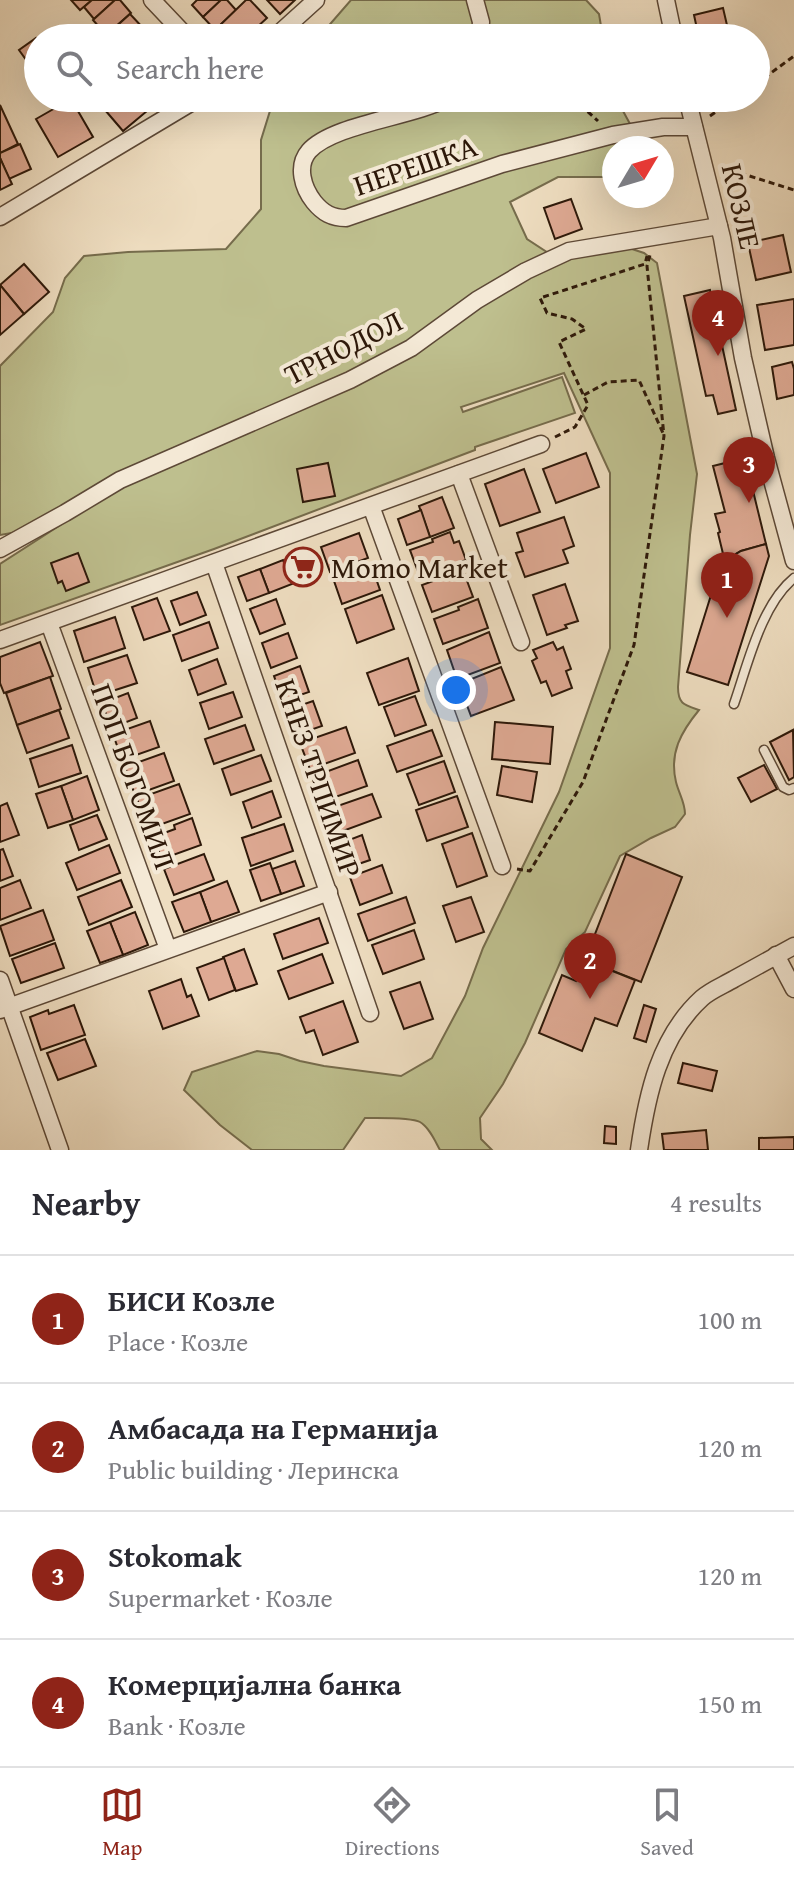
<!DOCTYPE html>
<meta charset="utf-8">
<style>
body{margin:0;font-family:"Gentium Book Plus",serif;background:#f2f2f3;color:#2b2b33}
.compass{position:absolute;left:602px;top:136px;width:72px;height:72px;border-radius:50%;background:#fff;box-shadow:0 8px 32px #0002;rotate:52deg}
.you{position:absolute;left:456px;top:690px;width:28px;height:28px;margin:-20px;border:6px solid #fff;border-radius:50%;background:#1a73e8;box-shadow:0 0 0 12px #1a73e833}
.badge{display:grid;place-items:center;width:52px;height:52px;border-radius:50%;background:#8f2418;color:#fff;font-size:26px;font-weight:700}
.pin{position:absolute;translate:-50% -66px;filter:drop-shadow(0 2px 4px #0008)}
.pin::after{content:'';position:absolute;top:42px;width:28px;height:24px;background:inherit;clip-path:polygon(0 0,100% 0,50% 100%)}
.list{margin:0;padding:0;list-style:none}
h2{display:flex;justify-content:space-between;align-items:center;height:104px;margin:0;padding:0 32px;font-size:34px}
h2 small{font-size:26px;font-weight:400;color:#7c7c81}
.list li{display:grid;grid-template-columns:52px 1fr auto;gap:24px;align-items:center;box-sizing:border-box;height:128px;padding:0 32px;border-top:2px solid #e1e1e2}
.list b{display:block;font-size:30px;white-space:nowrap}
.list p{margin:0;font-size:26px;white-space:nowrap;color:#7c7c81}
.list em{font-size:26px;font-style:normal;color:#7c7c81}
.icon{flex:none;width:44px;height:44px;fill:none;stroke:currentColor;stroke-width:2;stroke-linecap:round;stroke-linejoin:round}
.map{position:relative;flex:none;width:794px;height:1150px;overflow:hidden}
.search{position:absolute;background:#fff;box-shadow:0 8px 32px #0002;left:24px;right:24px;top:24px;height:88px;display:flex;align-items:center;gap:20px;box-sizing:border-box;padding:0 28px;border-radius:44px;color:#7c7c81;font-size:30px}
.sheet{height:616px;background:#fff}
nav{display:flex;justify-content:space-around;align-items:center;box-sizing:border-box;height:112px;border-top:2px solid #e1e1e2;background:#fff;font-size:22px;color:#7c7c81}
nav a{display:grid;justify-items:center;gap:4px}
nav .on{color:#8f2418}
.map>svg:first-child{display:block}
</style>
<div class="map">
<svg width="794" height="1150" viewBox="0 0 794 1150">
<rect width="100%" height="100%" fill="#eeddc0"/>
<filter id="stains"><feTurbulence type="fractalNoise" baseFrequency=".0025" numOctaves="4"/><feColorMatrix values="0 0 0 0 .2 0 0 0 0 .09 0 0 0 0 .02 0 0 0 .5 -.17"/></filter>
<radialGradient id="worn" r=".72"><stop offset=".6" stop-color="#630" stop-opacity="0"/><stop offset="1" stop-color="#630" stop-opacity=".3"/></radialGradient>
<g fill="#bebf8e" stroke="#766c4c" stroke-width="2">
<polygon points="351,0 586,0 599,14 603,38 318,38"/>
<path d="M 274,98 L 616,98 L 643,148 L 614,148 L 614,177 L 558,177 L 510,202 L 527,239 L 553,256 L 629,248 L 644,253 L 657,263 L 697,474 L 690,535 L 678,687 C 678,704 684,705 699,710 C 681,732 669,753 676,782 C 679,794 685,802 685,814 L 675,827 L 651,838 L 620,856 L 585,932 L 566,949 L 525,1043 L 503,1084 L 480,1118 L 481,1139 L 492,1150 L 440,1150 C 435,1141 429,1127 420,1122 C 411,1117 377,1118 365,1118 L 343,1150 L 252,1150 L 220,1125 L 184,1090 L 192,1072 L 257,1051 L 279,1054 L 300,1061 L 324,1066 L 401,1076 L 432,1058 L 465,996 L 483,948 L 559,792 L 610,648 L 610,473 L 564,373 L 461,407 L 463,412 L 562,377 L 575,413 L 475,447 L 475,450 L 214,549 L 0,625 L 0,564 L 62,524 L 0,535 L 0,366 L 53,312 L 65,278 L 84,256 L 128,252 L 226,249 L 261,209 L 261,140 Z"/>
</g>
<g fill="#dea993" stroke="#2d1809" stroke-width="2">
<polygon points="71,0 92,0 80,10"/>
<polygon points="92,0 115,0 94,19 84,7"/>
<polygon points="115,0 120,0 131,13 106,35 93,20"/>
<polygon points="197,0 221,0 203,17 192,5"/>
<polygon points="221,0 227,0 236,10 215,30 203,17"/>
<polygon points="246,0 250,0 267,18 245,38 220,38 214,31"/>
<polygon points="267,0 295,0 280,14"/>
<polygon points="723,8 730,38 699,38 694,15"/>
<polygon points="130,14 144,29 134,38 115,38 110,32"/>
<polygon points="148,26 159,38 134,38 144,29"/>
<polygon points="36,38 38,41 38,53 27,61 19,50"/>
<polygon points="119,98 146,98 153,106 123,131 105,110"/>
<polygon points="71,99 93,137 58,157 36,119"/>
<polygon points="0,105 18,144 0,153"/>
<polygon points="20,144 31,169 9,179 0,158 0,153"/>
<polygon points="0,158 12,184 0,190"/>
<polygon points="571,199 582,229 555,239 544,208"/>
<polygon points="783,235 791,272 756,280 748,243"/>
<polygon points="24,264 49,292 24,314 0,285"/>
<polygon points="0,285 24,314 0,335"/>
<polygon points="710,290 736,410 718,414 713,395 706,396 684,296"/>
<polygon points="794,299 794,345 765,350 757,305"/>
<polygon points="792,362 794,369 794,395 777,399 772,367"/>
<polygon points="586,453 599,487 556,503 543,469"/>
<polygon points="745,458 766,544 741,551 736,554 734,560 725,562 718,533 720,532 715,514 725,512 713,466"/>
<polygon points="328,463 335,496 303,502 297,469"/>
<polygon points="524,469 540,512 500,526 485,484"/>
<polygon points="442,497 454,528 430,537 419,506"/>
<polygon points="421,510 430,537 407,545 398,519"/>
<polygon points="564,517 574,546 563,550 568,563 525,577 516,553 523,551 517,533"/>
<polygon points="450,532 454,543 459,541 466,560 420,577 410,550 433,542 432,539"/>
<polygon points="359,533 368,558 330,572 321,547"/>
<polygon points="766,544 769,556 728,685 687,672 721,563 734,560 736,554 741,551"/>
<polygon points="310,551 319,574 296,583 287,559"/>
<polygon points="78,553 89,582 66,591 62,581 58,583 51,563"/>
<polygon points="283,560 292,584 269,593 260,569"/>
<polygon points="371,564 380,590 342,604 333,578"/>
<polygon points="260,569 269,593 247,601 238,577"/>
<polygon points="463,570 473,597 432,612 422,585"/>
<polygon points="565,584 578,621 565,625 567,628 547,635 533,595"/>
<polygon points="197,592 206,615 180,625 171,601"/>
<polygon points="382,595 394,629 357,643 345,609"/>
<polygon points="157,598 170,631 144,640 132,607"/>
<polygon points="276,599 285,624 260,634 250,609"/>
<polygon points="478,599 488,628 443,644 434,619 459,610 458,607"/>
<polygon points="115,617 125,648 84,662 74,631"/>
<polygon points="209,622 218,648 182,661 173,635"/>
<polygon points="489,632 500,663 457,679 447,650"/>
<polygon points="288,633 297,658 271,668 262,643"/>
<polygon points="40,642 53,676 4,693 0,683 0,657"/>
<polygon points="553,642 557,650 563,647 571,669 566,671 572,688 552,696 546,681 541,683 532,661 537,658 533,650"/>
<polygon points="127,655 137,683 97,696 88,668"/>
<polygon points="408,658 419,691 379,705 367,673"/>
<polygon points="217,659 226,684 198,695 189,670"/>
<polygon points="300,666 309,692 283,701 274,676"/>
<polygon points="501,667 514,700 471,716 459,684"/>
<polygon points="50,677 61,709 17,725 6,693"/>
<polygon points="233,692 242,717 209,729 200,703"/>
<polygon points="128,693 137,718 111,728 102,703"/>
<polygon points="415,696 426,725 395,736 384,707"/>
<polygon points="313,701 322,726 296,735 287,710"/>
<polygon points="59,710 69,738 27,753 17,725"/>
<polygon points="150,721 159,747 122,760 113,734"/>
<polygon points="495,722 553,727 550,764 492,759"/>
<polygon points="245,725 254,750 214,764 205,739"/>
<polygon points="346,727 355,753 310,769 300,743"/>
<polygon points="432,730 442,756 397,772 387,746"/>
<polygon points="793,730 794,777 789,780 770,742"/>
<polygon points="72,745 81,773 39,787 30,759"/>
<polygon points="164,753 174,781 135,795 125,767"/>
<polygon points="261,755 271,781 231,795 222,769"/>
<polygon points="358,760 367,786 321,802 312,777"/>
<polygon points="444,761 455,792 419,805 407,774"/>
<polygon points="764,765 777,789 751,802 738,778"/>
<polygon points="502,766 537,772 532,802 497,795"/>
<polygon points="87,776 99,810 73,820 61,786"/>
<polygon points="179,784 190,814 148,829 137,799"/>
<polygon points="61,786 73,820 48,828 36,794"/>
<polygon points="272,791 281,817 252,828 243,802"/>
<polygon points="372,794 381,817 332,835 323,811"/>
<polygon points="457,796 468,827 427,841 416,810"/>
<polygon points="7,803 19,835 0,842 0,806"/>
<polygon points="97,815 107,839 79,850 70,825"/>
<polygon points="192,818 201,845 162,859 153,837 175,829 174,825"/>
<polygon points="284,824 293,851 251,866 242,838"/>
<polygon points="472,833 487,876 457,887 442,844"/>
<polygon points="362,835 370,860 344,869 336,845"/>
<polygon points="109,845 120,873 77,890 66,863"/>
<polygon points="3,849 13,876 0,881 0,850"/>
<polygon points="204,854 214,880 174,895 164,869"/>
<polygon points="626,854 682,877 641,982 585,960"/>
<polygon points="295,861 304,886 281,894 272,869"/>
<polygon points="270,863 281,894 261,901 250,870"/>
<polygon points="382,865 392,893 360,905 350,877"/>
<polygon points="20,880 31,908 0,920 0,888"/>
<polygon points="121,880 132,907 89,925 78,897"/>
<polygon points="227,881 239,912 211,922 200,892"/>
<polygon points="200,892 211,922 184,932 172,902"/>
<polygon points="406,897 415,923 368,941 358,914"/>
<polygon points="471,897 484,932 456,942 443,906"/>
<polygon points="43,910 54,940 10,956 0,926"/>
<polygon points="135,912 148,945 123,955 110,922"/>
<polygon points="319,918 328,943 283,959 274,934"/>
<polygon points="110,922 123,955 100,963 87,931"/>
<polygon points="414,930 424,959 383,974 372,945"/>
<polygon points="55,943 64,968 21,983 12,959"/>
<polygon points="244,949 257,984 236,991 223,957"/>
<polygon points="322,954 333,983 289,999 278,971"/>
<polygon points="224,958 235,990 209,1000 197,968"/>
<polygon points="585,960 635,980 617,1026 595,1018 582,1051 539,1033 562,975 576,981"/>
<polygon points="181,979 187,997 191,995 199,1016 163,1029 149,991"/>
<polygon points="420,982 433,1019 404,1029 390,992"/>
<polygon points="343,1001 358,1042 323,1055 314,1030 306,1033 300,1017"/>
<polygon points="74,1005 85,1035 41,1050 30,1017 48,1010 49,1014"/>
<polygon points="644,1005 656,1009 646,1042 634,1038"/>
<polygon points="85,1039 96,1066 58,1080 47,1053"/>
<polygon points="683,1063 717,1071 712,1091 678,1083"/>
<polygon points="605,1126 616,1127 616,1144 604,1143"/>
<polygon points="706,1130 708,1150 664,1150 662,1134"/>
<polygon points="794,1137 794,1150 759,1150 759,1138"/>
</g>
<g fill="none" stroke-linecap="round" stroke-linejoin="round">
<defs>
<g id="service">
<path d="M 734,704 C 748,664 761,605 794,578"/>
<polyline points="764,750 783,787 789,790 794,788"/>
</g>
<g id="minor">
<polyline points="152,0 188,38"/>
<polyline points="475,0 481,22 480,38"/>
<polyline points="666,0 674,38"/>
<polyline points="274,38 316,0"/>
<path d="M 448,98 C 413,117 333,124 309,151 C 296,166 303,188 314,202 C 323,213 332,218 346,218 L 502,164 L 613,135 L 663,127 L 694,127"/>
<polyline points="687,98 722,238 743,358 766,458 794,561"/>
<polyline points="0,217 199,98"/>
<polyline points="459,474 521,642"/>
<polyline points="371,506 502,866"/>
<polyline points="0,549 65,513 120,480 350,380 411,348 477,300 526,271 569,251 719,226"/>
<polyline points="214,563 370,1013"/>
<polyline points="49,623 168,949"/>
<polyline points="0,640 541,444"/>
<polyline points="776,955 794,989"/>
<polyline points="0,980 60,1150"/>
<polyline points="0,1010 329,892"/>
<path d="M 639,1150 C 647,1095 659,1037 702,998 C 711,990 724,985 734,979 C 754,968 774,957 794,946"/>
</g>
</defs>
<use href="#service" stroke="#5d4937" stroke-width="11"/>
<use href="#minor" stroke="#5d4937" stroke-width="19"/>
<g stroke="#2d1809" stroke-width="3" stroke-dasharray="6 4" stroke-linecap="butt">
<polyline points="498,27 509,38"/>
<polyline points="756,84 794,56"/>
<polyline points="573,98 598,121"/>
<polyline points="710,116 736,98"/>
<polyline points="721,167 794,190"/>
<polyline points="584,395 608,382 639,380 663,433"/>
<polyline points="555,437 575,427 588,405 559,342 586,329 572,319 547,313 540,298 645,264 647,256"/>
<polyline points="517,869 530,871 583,782 634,645 664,436 647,266 650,255"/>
</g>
<use href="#service" stroke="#f4e9d6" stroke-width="8"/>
<use href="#minor" stroke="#f4e9d6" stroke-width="16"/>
</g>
<defs>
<symbol id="supermarket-ring" viewBox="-11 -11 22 22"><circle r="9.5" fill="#f4e9d6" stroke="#8f2418" stroke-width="1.5"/><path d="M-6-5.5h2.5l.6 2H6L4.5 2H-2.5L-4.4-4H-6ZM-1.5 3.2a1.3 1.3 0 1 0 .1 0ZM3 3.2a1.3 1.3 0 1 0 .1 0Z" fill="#8f2418"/></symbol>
</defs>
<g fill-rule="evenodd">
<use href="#supermarket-ring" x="281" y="545" width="44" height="44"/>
</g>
<g text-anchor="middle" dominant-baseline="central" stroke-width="8" stroke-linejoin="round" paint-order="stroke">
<g font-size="30" fill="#2d1809" stroke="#f4e9d6">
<text transform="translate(415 165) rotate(-19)">НЕРЕШКА</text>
<text transform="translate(742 206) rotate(77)">КОЗЛЕ</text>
<text transform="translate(343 347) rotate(-27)">ТРНОДОЛ</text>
<text transform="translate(134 776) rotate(70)">ПОП БОГОМИЛ</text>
<text transform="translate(319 778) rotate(71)">КНЕЗ ТРПИМИР</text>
</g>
<g font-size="30" fill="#2d1809" stroke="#f4e9d6" text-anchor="start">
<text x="331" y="567">Momo Market</text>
</g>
</g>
<rect width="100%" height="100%" filter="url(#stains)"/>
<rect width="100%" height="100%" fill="url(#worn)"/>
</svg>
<svg class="compass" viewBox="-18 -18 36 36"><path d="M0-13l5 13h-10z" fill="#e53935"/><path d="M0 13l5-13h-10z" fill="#7c7c81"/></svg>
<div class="you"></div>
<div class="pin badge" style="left:727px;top:618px">1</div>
<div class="pin badge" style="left:590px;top:999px">2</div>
<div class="pin badge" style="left:749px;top:503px">3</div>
<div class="pin badge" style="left:718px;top:356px">4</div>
<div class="search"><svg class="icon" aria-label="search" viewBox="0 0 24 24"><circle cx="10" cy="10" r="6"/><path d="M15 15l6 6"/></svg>Search here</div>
</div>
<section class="sheet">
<h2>Nearby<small>4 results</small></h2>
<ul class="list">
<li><span class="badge">1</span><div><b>БИСИ Козле</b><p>Place · Козле</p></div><em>100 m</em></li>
<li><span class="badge">2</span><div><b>Амбасада на Германија</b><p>Public building · Леринска</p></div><em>120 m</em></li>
<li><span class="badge">3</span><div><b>Stokomak</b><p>Supermarket · Козле</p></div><em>120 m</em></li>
<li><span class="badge">4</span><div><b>Комерцијална банка</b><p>Bank · Козле</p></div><em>150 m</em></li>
</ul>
</section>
<nav>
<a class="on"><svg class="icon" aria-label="map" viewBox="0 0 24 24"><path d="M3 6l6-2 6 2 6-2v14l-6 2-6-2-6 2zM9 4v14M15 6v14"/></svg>Map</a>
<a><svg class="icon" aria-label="directions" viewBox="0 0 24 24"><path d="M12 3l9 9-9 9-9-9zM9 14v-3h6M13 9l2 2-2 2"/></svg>Directions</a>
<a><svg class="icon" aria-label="saved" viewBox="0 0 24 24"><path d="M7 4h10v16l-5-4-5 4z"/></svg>Saved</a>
</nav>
